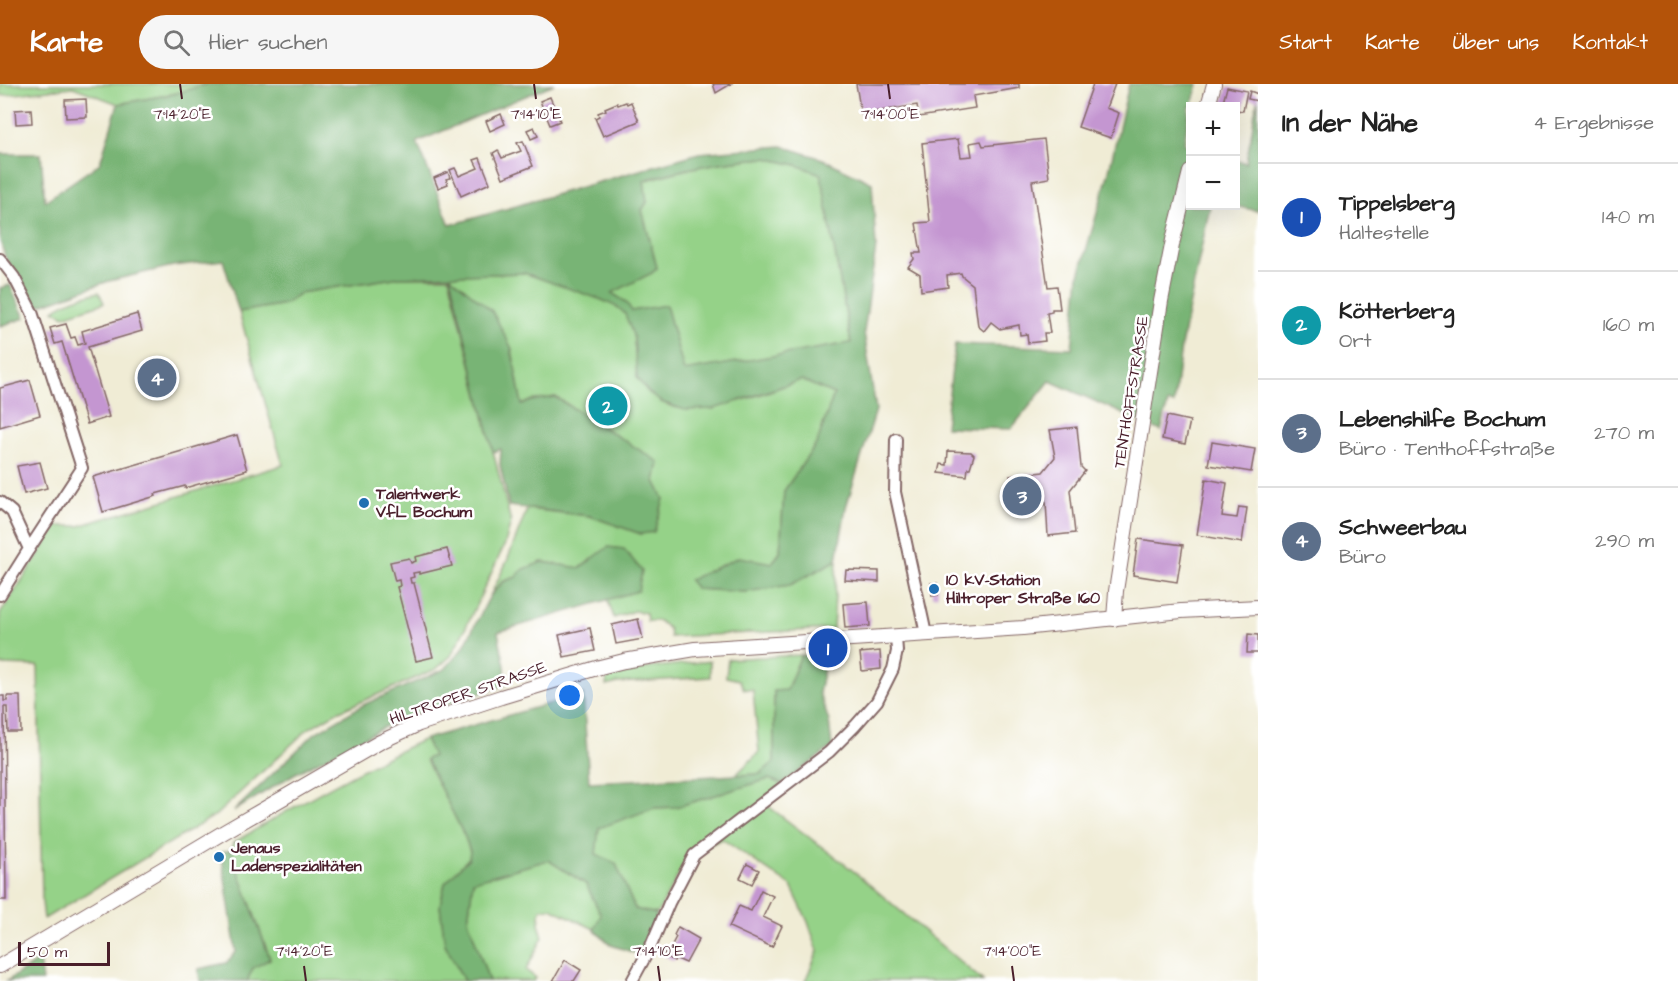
<!DOCTYPE html>
<html lang="de">
<meta charset="utf-8">
<style>
body{margin:0;font-family:"Architects Daughter",sans-serif;background:#f6f6f6;color:#222}
.controls{position:absolute;right:18px;top:18px;display:grid;overflow:hidden;border-radius:0px;box-shadow:0 6px 24px #0002}
.controls button{width:54px;height:54px;display:grid;place-items:center;padding:0;border:0;border-bottom:2px solid #e0e0e0;background:#fff;color:#222;font:30px sans-serif}
.scale{position:absolute;left:18px;bottom:15px;width:92px;box-sizing:border-box;padding-left:6px;border:3px solid #4a1f2b;border-top:0;font-size:16px;line-height:21px;white-space:nowrap;color:#4a1f2b;-webkit-text-stroke:4px #fff;paint-order:stroke}
.you{position:absolute;left:570px;top:612px;width:21px;height:21px;margin:-15px;border:4px solid #fff;border-radius:50%;background:#1a73e8;box-shadow:0 0 0 9px #1a73e833}
.badge{display:grid;place-items:center;width:39px;height:39px;border-radius:50%;background:#b45309;color:#fff;font-size:20px;font-weight:700}
.pin{position:absolute;translate:-50% -50%;border:3px solid #fff;box-shadow:0 2px 6px #0006}
.list{margin:0;padding:0;list-style:none}
h2{display:flex;justify-content:space-between;align-items:center;height:78px;margin:0;padding:0 24px;font-size:26px}
h2 small{font-size:20px;font-weight:400;color:#767676}
.list li{display:grid;grid-template-columns:39px 1fr auto;gap:18px;align-items:center;box-sizing:border-box;height:108px;padding:0 24px;border-top:2px solid #e0e0e0}
.list b{display:block;font-size:22px;white-space:nowrap}
.list p{margin:0;font-size:20px;white-space:nowrap;color:#767676}
.list em{font-size:20px;font-style:normal;color:#767676}
.icon{flex:none;width:33px;height:33px;fill:none;stroke:currentColor;stroke-width:2;stroke-linecap:round;stroke-linejoin:round}
.map{position:relative;flex:none;width:1258px;height:897px;overflow:hidden}
header{display:flex;align-items:center;gap:36px;box-sizing:border-box;height:84px;padding:0 30px;background:#b45309;color:#fff}
header strong{font-size:28px}
nav{display:flex;gap:33px;margin-inline-start:auto;font-size:21px}
.search{width:420px;height:54px;background:#f6f6f6;display:flex;align-items:center;gap:15px;box-sizing:border-box;padding:0 21px;border-radius:33px;color:#767676;font-size:22px}
main{display:flex}
aside{flex:1;background:#fff}
.map>svg:first-child{display:block}
</style>
<header>
<strong>Karte</strong>
<div class="search"><svg class="icon" aria-label="search" viewBox="0 0 24 24"><circle cx="10" cy="10" r="6"/><path d="M15 15l6 6"/></svg>Hier suchen</div>
<nav><a>Start</a><a>Karte</a><a>Über uns</a><a>Kontakt</a></nav>
</header>
<main>
<div class="map">
<svg width="1258" height="897" viewBox="0 0 1258 897">
<rect width="100%" height="100%" fill="#fff"/>
<filter id="ink" filterUnits="userSpaceOnUse"><feTurbulence type="fractalNoise" baseFrequency=".0167" numOctaves="2"/><feDisplacementMap in="SourceGraphic" scale="12" xChannelSelector="R" yChannelSelector="G"/><feConvolveMatrix kernelMatrix="1 2 1 2 8 2 1 2 1" color-interpolation-filters="sRGB"/></filter>
<filter id="wash" filterUnits="userSpaceOnUse"><feTurbulence type="fractalNoise" baseFrequency=".008" numOctaves="4" result="noise"/><feDisplacementMap in="SourceGraphic" scale="24" xChannelSelector="R" yChannelSelector="G"/><feGaussianBlur stdDeviation="1.35" result="paint"/><feColorMatrix in="noise" values="0 0 0 0 0 0 0 0 0 0 0 0 0 0 0 0 0 1.4 0 .05"/><feComposite in="paint" operator="in"/></filter>
<g filter="url(#wash)">
<rect width="100%" height="100%" fill="#f0ecd5"/>
<g fill="#95d288" stroke="#70785a" stroke-width="1.5">
<polygon points="0,0 208,0 173,10 118,20 73,3 0,12"/>
<path d="M 766,74 L 797,81 L 821,90 L 851,259 L 684,287 L 666,221 L 632,227 L 612,208 L 652,189 L 657,184 L 642,126 L 647,118 L 644,97 C 687,84 721,77 766,74 Z"/>
<path d="M 524,189 C 543,195 615,216 625,229 C 636,245 635,275 637,294 C 644,301 652,311 660,317 C 695,340 765,308 801,296 L 834,310 L 817,359 L 784,407 L 780,468 L 772,479 L 738,473 L 696,505 L 746,508 L 790,501 L 837,476 L 833,545 L 670,553 L 669,545 L 659,537 L 647,537 L 646,529 L 634,527 L 614,534 L 607,514 L 638,507 L 580,484 L 542,478 L 516,493 L 502,498 L 490,512 L 507,477 L 527,425 L 590,432 L 641,450 L 664,415 L 655,397 L 659,379 L 556,313 L 531,317 L 522,322 L 512,265 L 493,230 L 449,191 Z"/>
<polygon points="400,193 449,193 511,438 505,460 466,543 451,572 436,585 335,629 308,645 216,731 44,835 42,818 38,582 0,581 0,530 57,442 79,442 283,381 239,228 285,220 300,209"/>
<path d="M 99,208 L 104,219 L 64,232 L 54,226 C 67,216 83,212 99,208 Z"/>
<polygon points="801,571 786,607 774,607 774,678 760,690 736,691 759,668 753,606 744,605 739,596 726,593 728,575"/>
<polygon points="710,577 710,593 618,599 606,602 607,594 647,584"/>
<path d="M 425,655 L 434,672 L 426,676 L 465,753 L 470,768 L 469,774 L 445,799 L 440,821 L 445,860 L 464,897 L 247,897 L 253,884 L 270,875 L 231,766 L 233,759 C 296,721 359,685 425,655 Z"/>
<polygon points="769,695 782,700 770,710 768,722 851,785 983,897 805,897 818,867 808,838 791,802 722,755 690,770 657,830 635,825 616,780 596,770 598,744 654,724 676,723"/>
<polygon points="548,776 586,800 601,831 594,845 551,824 541,825 539,840 543,853 526,886 536,894 534,897 489,897 468,836 473,797"/>
</g>
<g fill="#78b474" stroke="#616a50" stroke-width="1.5" fill-rule="evenodd">
<path d="M 208,0 L 554,0 L 417,58 L 450,141 L 699,69 L 782,62 L 823,75 L 872,99 L 876,163 L 864,248 L 876,326 L 846,423 L 837,476 L 790,501 L 746,508 L 696,505 L 689,496 L 739,473 L 772,479 L 780,469 L 784,407 L 817,359 L 834,310 L 801,296 L 714,325 L 685,326 L 661,318 L 648,308 L 637,294 L 634,254 L 625,230 L 619,224 L 602,216 L 524,189 L 400,193 L 300,209 L 285,220 L 239,228 L 223,176 L 173,182 L 109,197 L 38,222 L 6,175 L 0,157 L 0,70 L 41,70 L 45,117 L 100,79 L 118,20 L 173,10 ZM 766,74 L 797,81 L 821,90 L 851,259 L 684,287 L 666,221 L 632,227 L 626,218 L 612,209 L 652,189 L 657,184 L 642,126 L 647,118 L 644,96 C 687,84 721,77 766,74 Z"/>
<polygon points="1129,0 1198,0 1192,22 1190,22 1184,60 1190,62 1190,122 1210,122 1181,262 1174,320 1168,319 1161,347 1050,297 1011,345 945,343 955,260 1072,264 1079,191 1108,91"/>
<polygon points="1258,12 1258,127 1235,122 1236,76 1246,79"/>
<polygon points="450,192 492,227 511,263 522,321 531,317 555,313 659,378 655,397 664,415 654,448 641,450 590,432 509,422 500,381 501,365 493,368"/>
<polygon points="10,201 25,234 0,242 0,204"/>
<polygon points="608,463 624,465 642,487 638,507 498,548 505,582 506,601 400,635 294,690 234,727 315,649 363,621 445,585 463,564 490,512 503,498 516,493 522,486 542,478 580,484"/>
<polygon points="801,571 826,573 819,609 829,637 832,663 782,700 769,695 676,723 654,724 599,744 596,770 616,780 635,825 657,830 641,871 611,861 594,845 601,831 586,800 548,776 473,797 468,836 489,897 464,897 445,860 440,822 445,799 469,774 470,767 465,753 426,675 433,672 425,655 583,610 589,698 760,690 774,678 774,607 787,606"/>
<polygon points="231,766 270,875 253,884 247,897 200,897 198,885 226,879 236,868 221,768"/>
<polygon points="39,876 42,897 7,897"/>
</g>
<g id="blocks">
<g fill="#c496d1">
<polygon points="713,0 731,0 716,9"/>
<polygon points="856,0 1019,0 1019,4 973,12 975,24 919,33 917,21 861,30"/>
<polygon points="1093,0 1115,0 1106,24 1119,29 1111,54 1078,43"/>
<polygon points="1227,3 1247,7 1243,27 1236,26 1236,22 1222,22"/>
<polygon points="1250,7 1258,10 1258,17 1248,15"/>
<polygon points="550,13 560,37 550,41 540,17"/>
<polygon points="86,15 87,33 66,34 65,16"/>
<polygon points="626,18 627,20 631,18 639,37 603,52 595,34 599,32 598,29 606,26 605,24 617,19 618,21"/>
<polygon points="31,25 32,39 16,40 15,26"/>
<polygon points="501,30 505,40 490,47 486,37"/>
<polygon points="534,43 538,52 531,55 527,46"/>
<polygon points="958,55 961,73 972,72 970,59 981,57 983,62 1044,55 1049,94 1032,97 1048,203 1057,202 1060,225 1052,225 1052,228 1047,229 1050,249 1044,249 1045,257 1028,259 1027,250 1020,251 1019,241 1000,245 991,238 984,247 978,242 973,201 962,192 961,189 947,191 948,203 921,207 920,190 908,183 914,175 913,169 921,169 916,139 930,138 922,59"/>
<polygon points="523,57 533,82 503,94 493,69 498,66 502,74 521,67 517,59"/>
<polygon points="480,74 490,99 461,112 450,86 455,84 459,92 478,84 474,76"/>
<polygon points="448,88 450,94 446,95 448,100 438,104 434,94"/>
<polygon points="137,230 142,247 88,263 109,333 87,340 62,258 55,260 50,244 66,240 71,254 75,253 78,261 85,259 82,247"/>
<polygon points="30,296 40,331 0,343 0,304"/>
<polygon points="1167,332 1190,337 1185,360 1162,355"/>
<polygon points="1077,343 1081,383 1085,387 1070,406 1075,449 1048,452 1046,418 1041,413 1013,419 1010,392 1043,388 1055,373 1050,346"/>
<polygon points="237,351 247,386 185,404 185,402 155,410 156,412 103,428 93,393"/>
<polygon points="1212,358 1255,365 1251,388 1208,381"/>
<polygon points="948,367 971,368 974,371 970,384 968,384 967,392 939,389 941,380 947,381"/>
<polygon points="40,378 47,404 24,410 17,382"/>
<polygon points="1206,395 1227,399 1222,432 1237,434 1239,423 1247,424 1242,459 1197,451"/>
<polygon points="1138,455 1183,461 1177,498 1133,491"/>
<polygon points="447,465 452,482 419,490 419,488 413,489 414,493 410,494 411,499 414,499 433,573 416,577 397,503 400,502 399,496 395,497 390,478 409,474 411,479 416,477 415,473"/>
<polygon points="846,486 879,487 879,498 845,496"/>
<polygon points="931,499 937,499 938,511 932,512"/>
<polygon points="868,518 870,542 845,544 843,520"/>
<polygon points="638,535 643,555 616,560 612,541"/>
<polygon points="590,544 595,567 564,573 559,551"/>
<polygon points="1248,550 1258,551 1258,569 1247,569"/>
<polygon points="880,567 881,585 862,587 860,569"/>
<polygon points="0,612 4,612 4,617 7,617 7,612 20,612 21,648 8,648 7,623 4,623 6,816 0,816"/>
<polygon points="747,780 759,786 752,800 740,794"/>
<polygon points="761,806 773,812 763,833 782,842 772,863 729,843 739,822 751,827"/>
<polygon points="678,843 699,855 686,879 675,874 674,877 663,871 665,869 667,870 676,853 674,851"/>
<polygon points="565,876 581,886 574,897 553,897"/>
</g>
</g>
</g>
<g filter="url(#ink)">
<use href="#blocks" fill-opacity="0" stroke="#846766" stroke-width="1.5"/>
<g fill="none" stroke-linecap="round" stroke-linejoin="round">
<defs>
<g id="minor">
<polyline points="0,175 14,193 32,228 82,384 29,465"/>
<polyline points="896,355 895,408 926,550"/>
<polyline points="0,418 12,428 29,465 0,511"/>
<polyline points="632,897 650,864 669,819 694,771 829,668 855,642 877,617 893,585 897,567 896,553"/>
</g>
<g id="tertiary">
<polyline points="1208,22 1214,0"/>
<polyline points="1114,535 1116,507 1161,217 1173,156 1190,88"/>
<polyline points="0,882 224,748 380,658 419,640 501,613 600,583 624,577 695,565 1023,544 1181,527 1258,523"/>
</g>
</defs>
<use href="#minor" stroke="#846766" stroke-width="14"/>
<use href="#tertiary" stroke="#846766" stroke-width="16"/>
<use href="#minor" stroke="#fff" stroke-width="10"/>
<use href="#tertiary" stroke="#fff" stroke-width="14"/>
</g>
</g>
<path fill="none" stroke="#4a1f2b" stroke-width="2" d="M 180,0 L 182,15M 534,0 L 536,15M 888,0 L 890,15M 304,882 L 306,897M 658,882 L 660,897M 1012,882 L 1014,897"/>
<g fill="#1f6fb2" stroke="#fff" stroke-width="2">
<circle cx="364" cy="419" r="6"/>
<circle cx="934" cy="505" r="6"/>
<circle cx="219" cy="773" r="6"/>
</g>
<g text-anchor="middle" dominant-baseline="central" stroke-width="5" stroke-linejoin="round" paint-order="stroke">
<g font-size="16" fill="#4a1f2b" stroke="#fff">
<text transform="translate(1131 308) rotate(-81)">TENTHOFFSTRASSE</text>
<text transform="translate(468 609) rotate(-19)">HILTROPER STRASSE</text>
</g>
<g font-size="16" font-weight="bold" fill="#4a1f2b" stroke="#fff" text-anchor="start">
<text x="376" y="410">Talentwerk<tspan x="376" dy="18">VfL Bochum</tspan></text>
<text x="946" y="496">10 kV-Station<tspan x="946" dy="18">Hiltroper Straße 160</tspan></text>
<text x="231" y="764">Jenaus<tspan x="231" dy="18">Ladenspezialitäten</tspan></text>
</g>
</g>
<g font-size="15" text-anchor="middle" fill="#4a1f2b" stroke="#fff" stroke-width="5" stroke-linejoin="round" paint-order="stroke">
<text x="182" y="35">7°14'20"E</text>
<text x="536" y="35">7°14'10"E</text>
<text x="890" y="35">7°14'00"E</text>
<text x="304" y="872">7°14'20"E</text>
<text x="658" y="872">7°14'10"E</text>
<text x="1012" y="872">7°14'00"E</text>
</g>
</svg>
<div class="controls">
<button>+</button>
<button>−</button>
</div>
<div class="scale">50 m</div>
<div class="you"></div>
<div class="pin badge" style="left:828px;top:564px;background:#1a4fb4">1</div>
<div class="pin badge" style="left:608px;top:322px;background:#0f9aa8">2</div>
<div class="pin badge" style="left:1022px;top:412px;background:#5c6f8a">3</div>
<div class="pin badge" style="left:157px;top:294px;background:#5c6f8a">4</div>
</div>
<aside>
<h2>In der Nähe<small>4 Ergebnisse</small></h2>
<ul class="list">
<li><span class="badge" style="background:#1a4fb4">1</span><div><b>Tippelsberg</b><p>Haltestelle</p></div><em>140 m</em></li>
<li><span class="badge" style="background:#0f9aa8">2</span><div><b>Kötterberg</b><p>Ort</p></div><em>160 m</em></li>
<li><span class="badge" style="background:#5c6f8a">3</span><div><b>Lebenshilfe Bochum</b><p>Büro · Tenthoffstraße</p></div><em>270 m</em></li>
<li><span class="badge" style="background:#5c6f8a">4</span><div><b>Schweerbau</b><p>Büro</p></div><em>290 m</em></li>
</ul>
</aside>
</main>
